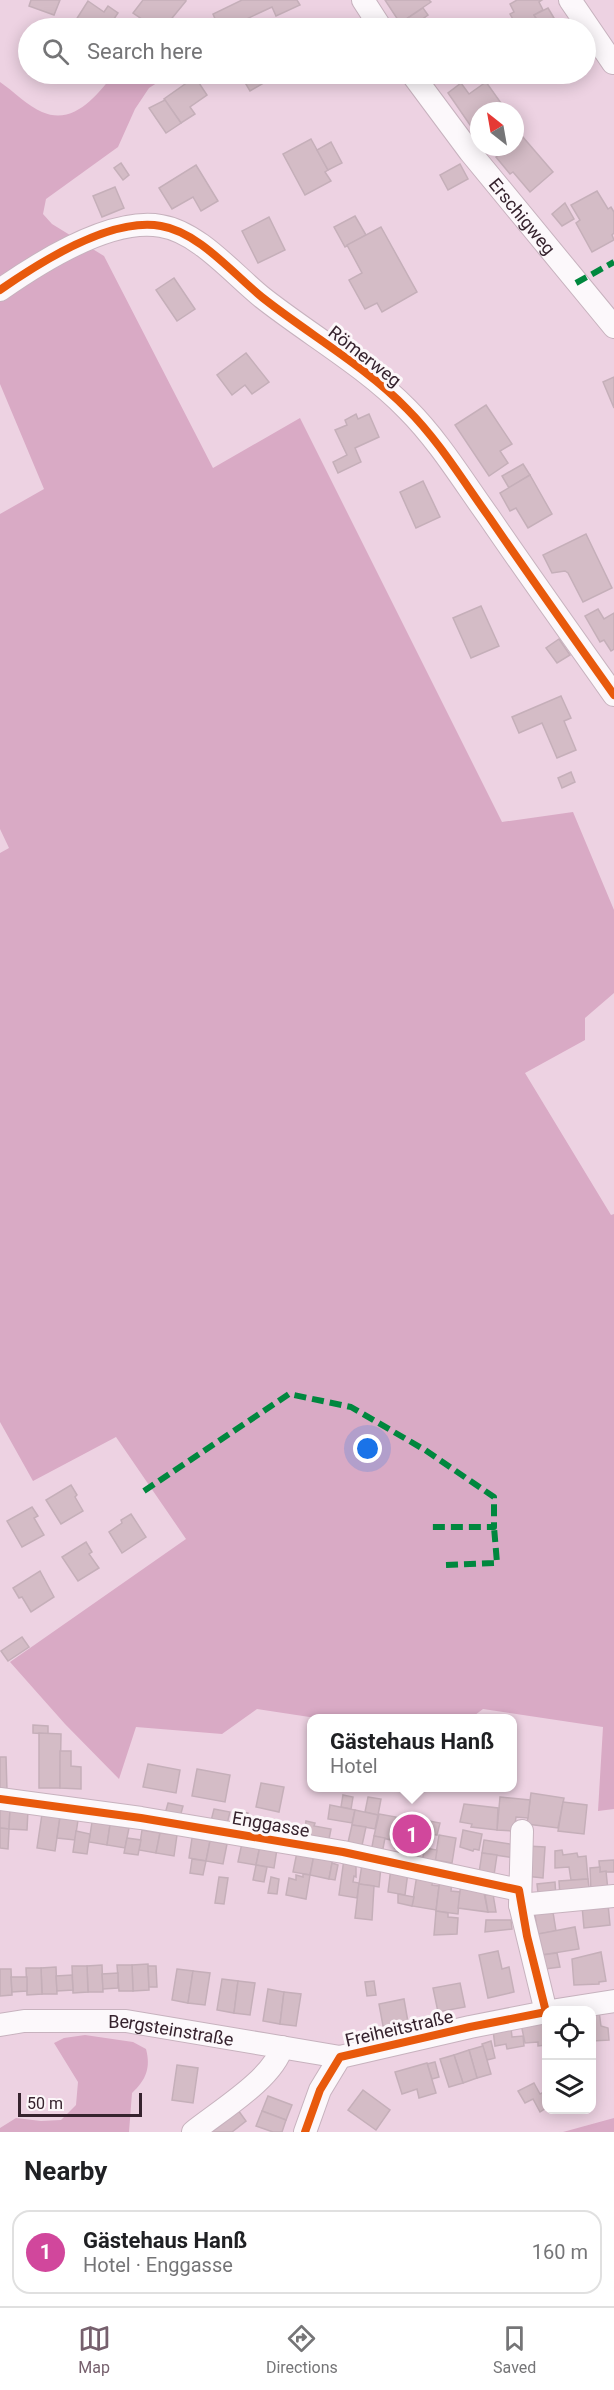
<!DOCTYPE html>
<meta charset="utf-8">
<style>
body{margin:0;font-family:Roboto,sans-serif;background:#f6f6f6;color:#202124}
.controls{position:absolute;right:18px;bottom:18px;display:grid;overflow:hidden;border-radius:12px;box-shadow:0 3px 15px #0003}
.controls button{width:54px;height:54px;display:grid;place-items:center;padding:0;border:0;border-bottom:2px solid #e0e0e0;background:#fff;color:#202124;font:30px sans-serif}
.compass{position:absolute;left:470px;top:102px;width:54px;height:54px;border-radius:50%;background:#fff;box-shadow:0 3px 15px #0003;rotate:329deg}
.scale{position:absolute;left:18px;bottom:15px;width:124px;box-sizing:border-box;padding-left:6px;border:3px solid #36232e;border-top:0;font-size:16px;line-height:21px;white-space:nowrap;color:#36232e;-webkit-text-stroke:4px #fcf7f9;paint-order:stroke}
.you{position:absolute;left:368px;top:1449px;width:21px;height:21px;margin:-15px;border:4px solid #fff;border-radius:50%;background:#1a73e8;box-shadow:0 0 0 9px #1a73e833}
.badge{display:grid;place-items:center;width:39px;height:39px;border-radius:50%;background:#76606d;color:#fff;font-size:20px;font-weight:700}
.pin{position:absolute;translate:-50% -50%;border:3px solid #fff;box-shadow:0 2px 6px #0006}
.popup{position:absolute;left:307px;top:1714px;width:210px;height:78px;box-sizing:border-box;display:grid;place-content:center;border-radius:12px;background:#fff;filter:drop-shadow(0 2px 4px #0005);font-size:20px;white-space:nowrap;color:#757577}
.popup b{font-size:22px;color:#202124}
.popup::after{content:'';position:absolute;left:50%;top:100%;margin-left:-12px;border:12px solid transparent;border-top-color:#fff}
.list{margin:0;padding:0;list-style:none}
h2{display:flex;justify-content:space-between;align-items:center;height:78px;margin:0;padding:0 24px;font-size:26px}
h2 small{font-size:20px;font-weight:400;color:#757577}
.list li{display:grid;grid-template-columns:39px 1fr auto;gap:18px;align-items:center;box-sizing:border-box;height:84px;margin:0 12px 12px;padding:0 12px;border:2px solid #e0e0e0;border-radius:18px}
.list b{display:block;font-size:22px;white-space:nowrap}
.list p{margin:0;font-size:20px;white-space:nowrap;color:#757577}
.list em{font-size:20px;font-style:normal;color:#757577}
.icon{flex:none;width:33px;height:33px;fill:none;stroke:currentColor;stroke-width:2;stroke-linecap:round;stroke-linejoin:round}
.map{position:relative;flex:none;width:614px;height:2132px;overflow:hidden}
.search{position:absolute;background:#fff;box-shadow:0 3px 15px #0003;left:18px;right:18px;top:18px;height:66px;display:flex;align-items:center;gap:15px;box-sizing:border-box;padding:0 21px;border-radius:33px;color:#757577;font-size:22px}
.sheet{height:174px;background:#fff}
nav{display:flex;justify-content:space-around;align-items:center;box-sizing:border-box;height:84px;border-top:2px solid #e0e0e0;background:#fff;font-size:16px;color:#757577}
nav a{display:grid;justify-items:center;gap:3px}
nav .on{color:#76606d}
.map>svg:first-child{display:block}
</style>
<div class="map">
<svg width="614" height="2132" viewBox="0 0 614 2132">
<rect width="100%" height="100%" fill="#edd2e2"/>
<g fill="#d9aac5">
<path d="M 114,74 L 171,74 L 149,88 L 135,109 L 118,147 L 46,199 L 43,214 L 52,224 L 104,256 L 213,468 L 300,418 L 502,822 L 573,812 L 614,910 L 614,993 L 585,1018 L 585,1040 L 525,1073 L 611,1215 L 614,1214 L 614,1809 L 598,1811 L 603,1727 L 483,1709 L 471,1718 L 316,1718 L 257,1709 L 222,1734 L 136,1727 L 119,1779 L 65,1724 L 10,1662 L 186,1539 L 116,1437 L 33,1481 L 0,1422 L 0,853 L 9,848 L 0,829 L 0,514 L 44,489 L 0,384 L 0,82 C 12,90 29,107 42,112 C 74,126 97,95 114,74 Z"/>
<path d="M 85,2035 L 133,2042 L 146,2049 C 151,2068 146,2080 132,2093 L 129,2132 L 0,2132 L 0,2128 L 16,2118 L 41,2121 L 61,2120 L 76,2105 L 78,2082 L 54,2043 L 64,2038 Z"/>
<polygon points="614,2118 614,2132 563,2132"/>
</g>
<g fill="#d4bcc6" stroke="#c5afb9" stroke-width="1.5">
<polygon points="31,0 60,0 54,15 29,6"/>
<polygon points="143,0 186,0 186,1 164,28 155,28 133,13"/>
<polygon points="242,0 297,0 300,5 276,16 272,7 240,22 243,27 240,28 219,28 213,14"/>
<polygon points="385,0 429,0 431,2 400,23"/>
<polygon points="517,0 542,0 539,2 543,10 534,15 536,18 518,28 510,14 514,12 510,4"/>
<polygon points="88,1 104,12 108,6 118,13 108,28 83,28 74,23"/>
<polygon points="423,8 428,15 410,28 405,20"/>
<polygon points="548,8 554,18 536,27 532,20 536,18 534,15"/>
<polygon points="240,74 279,74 250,91"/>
<polygon points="195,77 207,95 190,107 195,114 181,123 164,99"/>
<polygon points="486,82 501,103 489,111 479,111 479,138 448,93 461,83 469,94"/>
<polygon points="165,100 181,123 166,133 149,108"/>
<polygon points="522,136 553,172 530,192 513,172 510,174 496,157 509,147 515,147 515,142"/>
<polygon points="311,139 328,170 325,172 331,181 305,195 283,154"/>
<polygon points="331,142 342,163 328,170 317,150"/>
<polygon points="121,163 129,175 123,180 114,168"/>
<polygon points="460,164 468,179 448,190 440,175"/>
<polygon points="196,165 218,201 201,211 193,197 172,209 159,188"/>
<polygon points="115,187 124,208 102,217 93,196"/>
<polygon points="597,191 608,209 611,207 614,212 614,233 612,235 614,240 592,252 576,223 580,220 571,205"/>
<polygon points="565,203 574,219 562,226 552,214"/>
<polygon points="355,216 366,235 345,247 334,227"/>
<polygon points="269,217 285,250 258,263 242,231"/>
<polygon points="381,227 417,292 382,312 377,303 365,309 349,280 362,273 347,245"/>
<polygon points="174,278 195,309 177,321 156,290"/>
<polygon points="246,353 269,382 252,394 245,385 232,395 217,375"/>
<polygon points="614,377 614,408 603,382"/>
<polygon points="486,405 512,444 500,451 508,463 489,476 455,425"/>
<polygon points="356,414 358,419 369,414 379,437 355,448 361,462 338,473 333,462 347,455 335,430 347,425 345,420"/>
<polygon points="523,464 530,475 509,488 502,476"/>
<polygon points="530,475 552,514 528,528 516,508 510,511 500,493"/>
<polygon points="423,481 440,517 416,528 400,492"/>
<polygon points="586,534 612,588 583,602 568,573 565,571 552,573 543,555"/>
<polygon points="481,606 499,646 471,658 453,618"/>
<polygon points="598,609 604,619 614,613 614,649 611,651 604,640 600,642 585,616"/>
<polygon points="559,639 570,655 557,663 546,648"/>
<polygon points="561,696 571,718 564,721 576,750 557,758 542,723 519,733 512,717"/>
<polygon points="571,772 575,782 562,788 558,778"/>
<polygon points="71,1485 77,1495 75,1497 83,1511 61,1524 46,1500"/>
<polygon points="32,1507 38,1516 34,1518 44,1535 22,1547 7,1521"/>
<polygon points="131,1514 146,1537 122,1553 109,1532 122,1523 121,1520"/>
<polygon points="86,1542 92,1552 89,1554 99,1568 78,1581 62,1557"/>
<polygon points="40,1571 54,1597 31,1612 22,1597 19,1598 13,1588"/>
<polygon points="22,1637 29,1647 8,1661 1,1651"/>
<polygon points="33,1725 48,1726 48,1734 33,1733"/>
<polygon points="39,1733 61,1734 60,1788 39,1788"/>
<polygon points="60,1751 71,1751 71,1766 81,1767 81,1789 60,1788"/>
<polygon points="0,1757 6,1757 7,1790 0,1790"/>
<polygon points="148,1764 180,1770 176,1793 143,1787"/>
<polygon points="197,1769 230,1775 225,1802 192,1796"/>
<polygon points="261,1783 284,1787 279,1812 256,1807"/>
<polygon points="531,1793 564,1798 558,1828 527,1824"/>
<polygon points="343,1795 353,1797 351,1809 341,1807"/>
<polygon points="368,1797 381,1799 378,1815 365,1812"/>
<polygon points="500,1797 530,1800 528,1818 516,1817 514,1831 497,1830"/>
<polygon points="563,1802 587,1805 584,1834 558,1831"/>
<polygon points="168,1803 183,1806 180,1817 165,1814"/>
<polygon points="464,1804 498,1808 497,1830 471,1827 472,1824 460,1822"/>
<polygon points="330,1805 355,1810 352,1823 328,1819"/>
<polygon points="0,1809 10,1809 9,1829 0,1828"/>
<polygon points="10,1809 28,1810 27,1830 9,1829"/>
<polygon points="214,1809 230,1812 227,1824 211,1821"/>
<polygon points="234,1810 248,1813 245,1828 231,1825"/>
<polygon points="355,1810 378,1815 375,1829 352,1825"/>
<polygon points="42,1814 60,1817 55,1851 37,1848"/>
<polygon points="379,1814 396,1817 391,1840 374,1836"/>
<polygon points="60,1817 78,1820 75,1840 57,1838"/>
<polygon points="414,1818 440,1823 437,1835 427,1833 425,1841 414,1839 413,1843 410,1842 409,1851 395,1848 400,1822 413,1824"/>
<polygon points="306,1821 315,1823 314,1826 331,1829 328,1844 303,1839"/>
<polygon points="92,1822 110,1825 107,1845 89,1842"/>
<polygon points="110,1825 129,1828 125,1848 107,1845"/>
<polygon points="352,1825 366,1827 361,1850 347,1847"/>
<polygon points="0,1828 9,1829 8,1849 0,1848"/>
<polygon points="142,1830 160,1833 156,1853 139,1850"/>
<polygon points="463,1830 482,1834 479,1850 474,1849 473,1851 460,1847"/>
<polygon points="76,1831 90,1834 87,1854 73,1852"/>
<polygon points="160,1833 177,1835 174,1856 156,1853"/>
<polygon points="439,1835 456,1838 452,1863 435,1860"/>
<polygon points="374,1836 385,1838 382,1854 371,1852"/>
<polygon points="127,1838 141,1840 138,1855 124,1853"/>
<polygon points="192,1838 210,1841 206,1861 189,1858"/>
<polygon points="484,1840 517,1845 515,1858 482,1853"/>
<polygon points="210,1841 227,1844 223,1864 206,1861"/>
<polygon points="242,1843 260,1846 256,1865 238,1862"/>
<polygon points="260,1846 277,1849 274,1868 256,1865"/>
<polygon points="527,1846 545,1847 543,1878 525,1876"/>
<polygon points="425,1848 437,1850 435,1863 422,1861"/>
<polygon points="562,1850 563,1855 577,1853 578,1857 586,1856 588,1879 571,1880 569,1867 555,1868 555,1851"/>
<polygon points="297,1852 314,1855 310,1875 293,1872"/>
<polygon points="482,1853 497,1855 494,1875 479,1873"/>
<polygon points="314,1855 333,1858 329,1879 310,1875"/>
<polygon points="192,1859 206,1861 203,1875 190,1873"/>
<polygon points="344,1859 356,1861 356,1877 354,1876 353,1882 359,1883 357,1898 339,1895"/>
<polygon points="614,1860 614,1872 600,1872 599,1861"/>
<polygon points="332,1863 338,1865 335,1880 329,1879"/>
<polygon points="362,1864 381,1866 379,1887 359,1884"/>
<polygon points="256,1865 267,1867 264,1882 253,1880"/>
<polygon points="600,1867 600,1872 606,1871 608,1891 591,1892 590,1868"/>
<polygon points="391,1868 408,1872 405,1895 388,1892"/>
<polygon points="303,1874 310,1875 306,1899 286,1895 289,1878 296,1880 296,1875 303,1877"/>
<polygon points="417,1875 433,1878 432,1885 439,1886 436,1910 412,1906"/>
<polygon points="219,1877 228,1878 224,1904 215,1903"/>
<polygon points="271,1877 279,1879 277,1894 268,1893"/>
<polygon points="440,1879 452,1882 451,1891 460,1892 458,1914 436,1911"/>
<polygon points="588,1879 590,1895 560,1897 559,1881"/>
<polygon points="555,1882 556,1898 538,1893 537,1884"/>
<polygon points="461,1883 483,1888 488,1912 458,1908"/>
<polygon points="359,1884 374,1886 372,1920 355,1918"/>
<polygon points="398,1894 414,1897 412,1906 398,1903"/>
<polygon points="493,1894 496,1912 488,1912 485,1895"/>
<polygon points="608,1904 610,1925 584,1928 582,1906"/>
<polygon points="552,1906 556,1931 538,1934 534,1909"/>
<polygon points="436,1911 448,1913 448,1917 458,1918 457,1934 434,1935"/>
<polygon points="486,1920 511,1920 512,1929 485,1932"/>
<polygon points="575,1927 579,1949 542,1955 538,1934"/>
<polygon points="498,1951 502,1969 509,1967 514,1992 488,1998 479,1955"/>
<polygon points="601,1952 606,1981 599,1982 599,1984 574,1985 572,1959"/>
<polygon points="557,1953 560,1967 545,1969 542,1955"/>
<polygon points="148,1964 149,1990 133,1991 132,1965"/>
<polygon points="102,1965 103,1992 88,1992 87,1966"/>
<polygon points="117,1965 132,1965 133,1991 119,1991"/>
<polygon points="72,1966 87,1966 88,1992 73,1993"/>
<polygon points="148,1966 156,1966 157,1987 149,1987"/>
<polygon points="56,1967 57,1994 42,1994 41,1968"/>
<polygon points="26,1968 41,1968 42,1994 27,1995"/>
<polygon points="0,1969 11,1969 12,1995 0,1996"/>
<polygon points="177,1969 193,1971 188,2003 172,2000"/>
<polygon points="193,1971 210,1973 205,2005 188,2003"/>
<polygon points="118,1973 118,1988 103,1989 102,1974"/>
<polygon points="72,1975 73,1990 57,1991 56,1976"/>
<polygon points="11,1977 27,1977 27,1991 12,1992"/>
<polygon points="222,1979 238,1981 234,2013 217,2010"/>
<polygon points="238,1981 255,1983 250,2015 234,2013"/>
<polygon points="374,1981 376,1995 367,1996 365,1982"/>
<polygon points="460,1983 465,2007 438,2012 433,1988"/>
<polygon points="268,1989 284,1992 280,2024 263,2021"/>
<polygon points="284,1992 301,1994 296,2026 280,2024"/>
<polygon points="404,1999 408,2022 383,2026 379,2004"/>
<polygon points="592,2011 599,2011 601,2026 608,2028 609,2040 592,2041"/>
<polygon points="546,2018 546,2045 538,2046 538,2042 525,2043 521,2024"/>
<polygon points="511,2028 512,2037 523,2036 524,2046 507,2049 506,2044 495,2046 493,2030"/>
<polygon points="491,2041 495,2058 487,2060 482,2044"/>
<polygon points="483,2046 491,2074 477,2078 469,2050"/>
<polygon points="469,2050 477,2078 463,2083 454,2055"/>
<polygon points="454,2055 463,2083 449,2087 440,2059"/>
<polygon points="435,2062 439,2077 432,2079 427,2064"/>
<polygon points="427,2063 436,2093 419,2098 417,2089 402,2094 395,2072"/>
<polygon points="177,2065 198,2068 193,2103 172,2100"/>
<polygon points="534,2083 540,2094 546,2091 546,2108 540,2112 533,2099 525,2103 518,2091"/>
<polygon points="363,2090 390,2110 376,2130 348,2110"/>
<polygon points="268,2096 292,2105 286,2120 262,2111"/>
<polygon points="238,2110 246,2121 232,2132 209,2132"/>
<polygon points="262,2111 286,2120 282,2132 273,2132 256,2126"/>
</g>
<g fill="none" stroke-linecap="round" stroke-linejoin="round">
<defs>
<g id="minor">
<polyline points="363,0 381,28"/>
<polyline points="570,0 613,63"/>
<path id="s1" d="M 412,74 L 470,152 L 614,327"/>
<path d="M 0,290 C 40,262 111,217 161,226 C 199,232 234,275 263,298 C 310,335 365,366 407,409 C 439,441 463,481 489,517 C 530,577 572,636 614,695"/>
<polyline points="0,1799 141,1818 343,1852 519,1890"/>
<polyline points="522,1831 520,1905 546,2012"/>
<polyline points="520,1905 614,1896"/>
<polyline points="557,2010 614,2001"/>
<path id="s2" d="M 0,2025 L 24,2021 L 126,2021 L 340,2057"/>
<path d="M 193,2132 C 219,2111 273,2079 282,2047"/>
<polyline points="305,2132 320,2090 340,2057 470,2027 546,2012"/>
</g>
</defs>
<use href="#minor" stroke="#c7b2be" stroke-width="24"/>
<use href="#minor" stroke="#fcf8fb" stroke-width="22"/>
<g stroke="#00873e" stroke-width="6" stroke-dasharray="12 6" stroke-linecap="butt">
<polyline points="576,283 614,262"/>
<polyline points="144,1491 289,1394 351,1407 425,1450 494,1497 494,1527 431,1527"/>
<polyline points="446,1565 497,1563 494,1527"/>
</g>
<defs>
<g id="cycleway">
<path d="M 0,290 C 40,262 111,217 161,226 C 199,232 234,275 263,298 C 310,335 365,366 407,409 C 439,441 463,481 489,517 C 530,577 572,636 614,695"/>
<polyline points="0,1799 141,1818 343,1852 519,1890 527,1936 546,2012"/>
<polyline points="305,2132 320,2090 340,2057 470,2027 546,2012"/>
</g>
</defs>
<use href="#cycleway" stroke="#fcf7f9" stroke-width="11"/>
<use href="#cycleway" stroke="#e8590c" stroke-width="8"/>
</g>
<g text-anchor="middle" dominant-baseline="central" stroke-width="6" stroke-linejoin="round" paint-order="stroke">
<g font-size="18" fill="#36232e" stroke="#fcf7f9">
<text stroke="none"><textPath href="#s1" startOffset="180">Erschigweg</textPath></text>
<text transform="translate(365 356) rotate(38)">Römerweg</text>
<text transform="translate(271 1824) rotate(10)">Enggasse</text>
<text transform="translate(399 2028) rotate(-13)">Freiheitstraße</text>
<text stroke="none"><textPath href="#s2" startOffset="172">Bergsteinstraße</textPath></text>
</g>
</g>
</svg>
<div class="controls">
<button><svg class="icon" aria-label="locate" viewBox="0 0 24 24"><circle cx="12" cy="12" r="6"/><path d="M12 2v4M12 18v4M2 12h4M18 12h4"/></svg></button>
<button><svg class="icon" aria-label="layers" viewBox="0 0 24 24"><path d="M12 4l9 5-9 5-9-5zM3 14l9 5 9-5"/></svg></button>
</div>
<svg class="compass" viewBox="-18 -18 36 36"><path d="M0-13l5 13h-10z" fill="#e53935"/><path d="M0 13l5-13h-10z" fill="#757577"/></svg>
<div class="scale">50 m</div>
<div class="you"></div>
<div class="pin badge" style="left:412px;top:1834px;background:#d1479c">1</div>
<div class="popup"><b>Gästehaus Hanß</b>Hotel</div>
<div class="search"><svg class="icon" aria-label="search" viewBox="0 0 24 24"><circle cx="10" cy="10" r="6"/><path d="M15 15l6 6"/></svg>Search here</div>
</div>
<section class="sheet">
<h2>Nearby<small></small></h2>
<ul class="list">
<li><span class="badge" style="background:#d1479c">1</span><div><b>Gästehaus Hanß</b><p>Hotel · Enggasse</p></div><em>160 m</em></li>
</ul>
</section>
<nav>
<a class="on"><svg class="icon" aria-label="map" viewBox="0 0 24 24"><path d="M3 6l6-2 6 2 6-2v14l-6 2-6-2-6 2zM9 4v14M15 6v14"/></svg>Map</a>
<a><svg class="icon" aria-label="directions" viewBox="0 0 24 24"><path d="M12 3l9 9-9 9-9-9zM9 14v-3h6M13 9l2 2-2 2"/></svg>Directions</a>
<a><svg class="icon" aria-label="saved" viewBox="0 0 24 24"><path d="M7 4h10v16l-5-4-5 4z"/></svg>Saved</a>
</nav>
